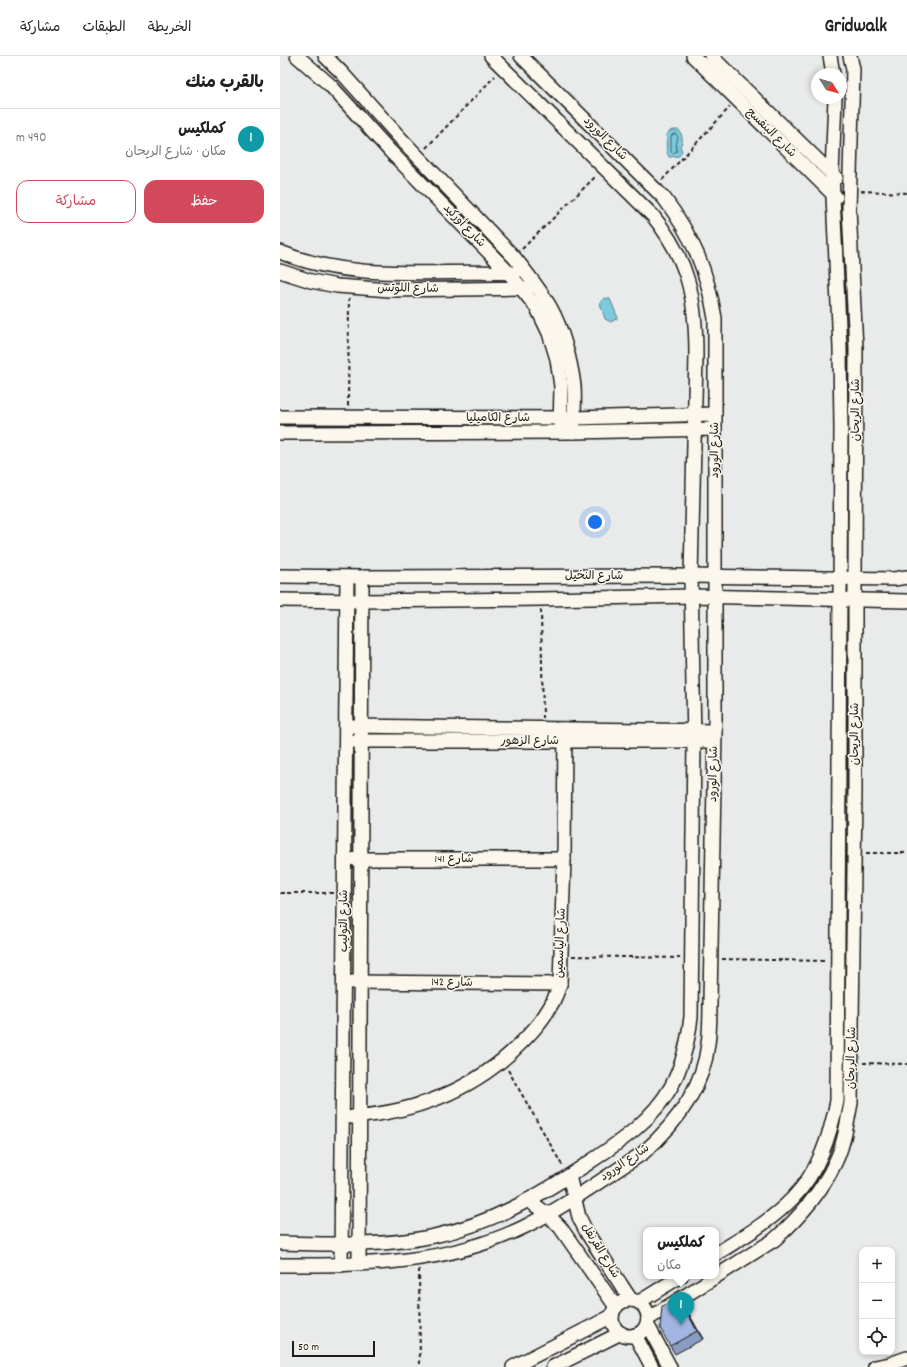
<!DOCTYPE html>
<html lang="ar">
<meta charset="utf-8">
<style>
body{margin:0;font-family:Dekko,"Playpen Sans Arabic",sans-serif;background:#f6f6f6;color:#222;direction:rtl}
.controls{position:absolute;right:12px;bottom:12px;display:grid;overflow:hidden;border-radius:8px;box-shadow:0 2px 6px #0003}
.controls button{width:36px;height:36px;display:grid;place-items:center;padding:0;border:0;border-bottom:1px solid #e0e0e0;background:#fff;color:#222;font:20px sans-serif}
.compass{position:absolute;left:531px;top:12px;width:36px;height:36px;border-radius:50%;background:#fff;box-shadow:0 2px 6px #0003;rotate:127deg}
.scale{position:absolute;left:12px;bottom:10px;width:83px;box-sizing:border-box;padding-left:4px;border:2px solid #1c1c1c;border-top:0;font-size:11px;line-height:14px;white-space:nowrap;color:#1c1c1c;-webkit-text-stroke:3px #fbf7ec;paint-order:stroke}
.you{position:absolute;left:315px;top:466px;width:14px;height:14px;margin:-10px;border:3px solid #fff;border-radius:50%;background:#1a73e8;box-shadow:0 0 0 6px #1a73e833}
.badge{display:grid;place-items:center;width:26px;height:26px;border-radius:50%;background:#d1495b;color:#fff;font-size:13px;font-weight:700}
.pin{position:absolute;translate:-50% -33px;filter:drop-shadow(0 1px 2px #0008)}
.pin::after{content:'';position:absolute;top:21px;width:14px;height:12px;background:inherit;clip-path:polygon(0 0,100% 0,50% 100%)}
.popup{position:absolute;left:363px;top:1171px;width:76px;height:52px;box-sizing:border-box;display:grid;place-content:center;border-radius:8px;background:#fff;filter:drop-shadow(0 1px 3px #0005);font-size:13px;white-space:nowrap;color:#767676}
.popup b{font-size:15px;color:#222}
.popup::after{content:'';position:absolute;left:50%;top:100%;margin-left:-8px;border:8px solid transparent;border-top-color:#fff}
.list{margin:0;padding:0;list-style:none}
h2{display:flex;justify-content:space-between;align-items:center;height:52px;margin:0;padding:0 16px;font-size:17px}
h2 small{font-size:13px;font-weight:400;color:#767676}
.list li{display:grid;grid-template-columns:26px 1fr auto;gap:12px;align-items:center;box-sizing:border-box;height:60px;padding:0 16px;border-top:1px solid #e0e0e0}
.list b{display:block;font-size:15px;white-space:nowrap}
.list p{margin:0;font-size:13px;white-space:nowrap;color:#767676}
.list em{font-size:13px;font-style:normal;color:#767676}
.actions{display:flex;gap:8px;padding:12px 16px}
.actions a{flex:1;padding:9px 0;border:1px solid #d1495b;border-radius:12px;text-align:center;font-size:14px;color:#d1495b}
.actions .main{background:#d1495b;color:#fff}
.icon{flex:none;width:22px;height:22px;fill:none;stroke:currentColor;stroke-width:2;stroke-linecap:round;stroke-linejoin:round}
.map{position:relative;flex:none;width:627px;height:1311px;overflow:hidden;direction:ltr}
header{display:flex;align-items:center;gap:24px;box-sizing:border-box;height:56px;padding:0 20px;background:#fff;border-bottom:1px solid #e0e0e0}
header strong{font-size:19px}
nav{display:flex;gap:22px;margin-inline-start:auto;font-size:14px}
main{display:flex}
aside{flex:1;background:#fff}
.map>svg:first-child{display:block}
</style>
<header>
<strong>Gridwalk</strong>
<nav><a>الخريطة</a><a>الطبقات</a><a>مشاركة</a></nav>
</header>
<main>
<div class="map">
<svg width="627" height="1311" viewBox="0 0 627 1311">
<rect width="100%" height="100%" fill="#e9eaea"/>
<filter id="ink" filterUnits="userSpaceOnUse"><feTurbulence type="fractalNoise" baseFrequency=".025" numOctaves="2"/><feDisplacementMap in="SourceGraphic" scale="8" xChannelSelector="R" yChannelSelector="G"/><feConvolveMatrix kernelMatrix="1 2 1 2 8 2 1 2 1" color-interpolation-filters="sRGB"/></filter>
<g filter="url(#ink)">
<g fill="#7ecadd" stroke="#578490">
<path d="M 394,74 L 399,74 C 402,79 404,85 400,90 L 402,95 L 399,100 L 389,101 C 387,98 385,88 387,84 L 386,79 L 390,75 Z"/>
<polygon points="324,242 330,243 338,262 331,266 325,263 320,247"/>
</g>
<g fill="none" stroke-linecap="round" stroke-linejoin="round">
<polygon stroke="#436269" stroke-width="1" points="396,78 398,81 396,89 397,95 393,97 391,96 391,80 392,79"/>
<defs>
<g id="minor">
<polyline points="17,0 50,29 110,95 229,217 257,252 269,277 277,303 281,330 280,376"/>
<path d="M 45,0 L 62,17 L 122,84 L 234,201 C 247,217 260,233 270,251 C 282,272 291,305 294,330 C 295,345 294,361 293,376"/>
<polyline points="413,0 556,141"/>
<polyline points="431,0 556,122"/>
<polyline points="550,0 553,18"/>
<path d="M 0,196 C 75,227 156,213 235,217"/>
<polyline points="0,215 31,225 57,230 110,234 248,232"/>
<polyline points="0,361 294,362 435,358"/>
<polyline points="0,377 293,376 435,373"/>
<polyline points="0,520 82,521 411,520 614,523 627,521"/>
<polyline points="0,544 82,545 261,543 412,540 627,545"/>
<polyline points="72,670 435,675"/>
<polyline points="74,685 434,685"/>
<polyline points="74,803 284,803"/>
<polyline points="72,926 280,928"/>
<path d="M 72,1061 C 138,1056 198,1032 244,984 C 260,968 274,949 280,928 L 284,803 L 285,673"/>
<polyline points="289,1120 299,1161 307,1177 351,1244"/>
<polyline points="248,1144 267,1158 280,1171 336,1251"/>
<path d="M 0,1187 C 51,1188 104,1191 154,1180 C 211,1168 259,1140 307,1108 C 338,1087 372,1065 391,1031 C 403,1009 408,986 411,961 L 414,685 L 411,520 L 416,299 C 416,243 409,205 373,160 L 211,0"/>
<path d="M 436,1198 C 463,1181 491,1165 513,1142 C 539,1115 550,1080 557,1045 L 561,374 L 560,292 L 552,118 L 555,42"/>
<polyline points="79,1208 82,521"/>
<path d="M 0,1209 C 85,1209 166,1209 244,1171 C 286,1150 324,1122 363,1097 C 396,1068 423,1033 428,988 C 430,974 430,959 430,945 L 435,675 L 435,262 C 427,214 413,181 384,142 L 241,0"/>
<polyline points="61,1209 67,521"/>
<circle cx="350" cy="1262" r="18"/>
<polyline points="359,1246 401,1220"/>
<path d="M 368,1263 L 494,1184 C 519,1162 541,1137 555,1107 C 564,1089 567,1067 571,1047 L 575,735 L 575,523 L 576,292 L 569,153 L 573,13 L 570,0"/>
<polyline points="367,1268 390,1311"/>
<polyline points="355,1279 372,1311"/>
<polyline points="233,1311 332,1260"/>
<polyline points="273,1311 341,1277"/>
<polyline points="595,1311 610,1308 627,1302"/>
</g>
</defs>
<use href="#minor" stroke="#1c1c1c" stroke-width="16"/>
<g stroke="#1c1c1c" stroke-width="2" stroke-dasharray="4 3" stroke-linecap="butt">
<polyline points="146,92 215,20"/>
<polyline points="382,124 450,51"/>
<polyline points="581,135 627,137"/>
<polyline points="242,193 316,120"/>
<polyline points="68,350 69,242"/>
<polyline points="261,554 263,662"/>
<polyline points="586,797 627,797"/>
<polyline points="0,837 53,837"/>
<polyline points="292,900 400,902"/>
<polyline points="442,903 546,905"/>
<polyline points="583,1007 627,1008"/>
<polyline points="228,1014 282,1109"/>
<polyline points="139,1213 140,1311"/>
</g>
<use href="#minor" stroke="#fbf7ec" stroke-width="13"/>
</g>
<polygon fill="#8b9cc3" stroke="#1c1c1c" points="399,1241 404,1249 423,1283 395,1298 390,1290"/>
<polygon fill="#717f9f" stroke="#1c1c1c" points="399,1241 404,1249 423,1283 417,1275"/>
<polygon fill="#a2b5e3" stroke="#1c1c1c" points="399,1241 417,1275 390,1290 380,1272 382,1250"/>
</g>
<g text-anchor="middle" dominant-baseline="central" stroke-width="3" stroke-linejoin="round" paint-order="stroke">
<g font-size="12" fill="#1c1c1c" stroke="#fbf7ec">
<text transform="translate(491 77) rotate(45)">شارع البنفسج</text>
<text transform="translate(325 83) rotate(45)">شارع الورود</text>
<text transform="translate(184 170) rotate(46)">شارع أوركيد</text>
<text transform="translate(128 233) rotate(1)">شارع اللوتس</text>
<text transform="translate(576 354) rotate(-90)">شارع الريحان</text>
<text x="218" y="362">شارع الكاميليا</text>
<text transform="translate(435 394) rotate(-90)">شارع الورود</text>
<text x="314" y="520">شارع النخيل</text>
<text transform="translate(575 678) rotate(-90)">شارع الريحان</text>
<text x="250" y="685">شارع الزهور</text>
<text transform="translate(434 718) rotate(-89)">شارع الورود</text>
<text x="174" y="803">شارع 141</text>
<text transform="translate(64 865) rotate(-90)">شارع التوليب</text>
<text transform="translate(281 887) rotate(-88)">شارع الياسمين</text>
<text transform="translate(172 927) rotate(1)">شارع 142</text>
<text transform="translate(572 1002) rotate(-89)">شارع الريحان</text>
<text transform="translate(345 1107) rotate(-34)">شارع الورود</text>
<text transform="translate(320 1195) rotate(58)">شارع القرنفل</text>
</g>
</g>
</svg>
<div class="controls">
<button>+</button>
<button>−</button>
<button><svg class="icon" aria-label="locate" viewBox="0 0 24 24"><circle cx="12" cy="12" r="6"/><path d="M12 2v4M12 18v4M2 12h4M18 12h4"/></svg></button>
</div>
<svg class="compass" viewBox="-18 -18 36 36"><path d="M0-13l5 13h-10z" fill="#e53935"/><path d="M0 13l5-13h-10z" fill="#767676"/></svg>
<div class="scale">50 m</div>
<div class="you"></div>
<div class="pin badge" style="left:401px;top:1269px;background:#0f9aa8">1</div>
<div class="popup"><b>كملكيس</b>مكان</div>
</div>
<aside>
<h2>بالقرب منك<small></small></h2>
<ul class="list">
<li><span class="badge" style="background:#0f9aa8">1</span><div><b>كملكيس</b><p>مكان · شارع الريحان</p></div><em>490 m</em></li>
</ul>
<div class="actions"><a class="main">حفظ</a><a>مشاركة</a></div>
</aside>
</main>
